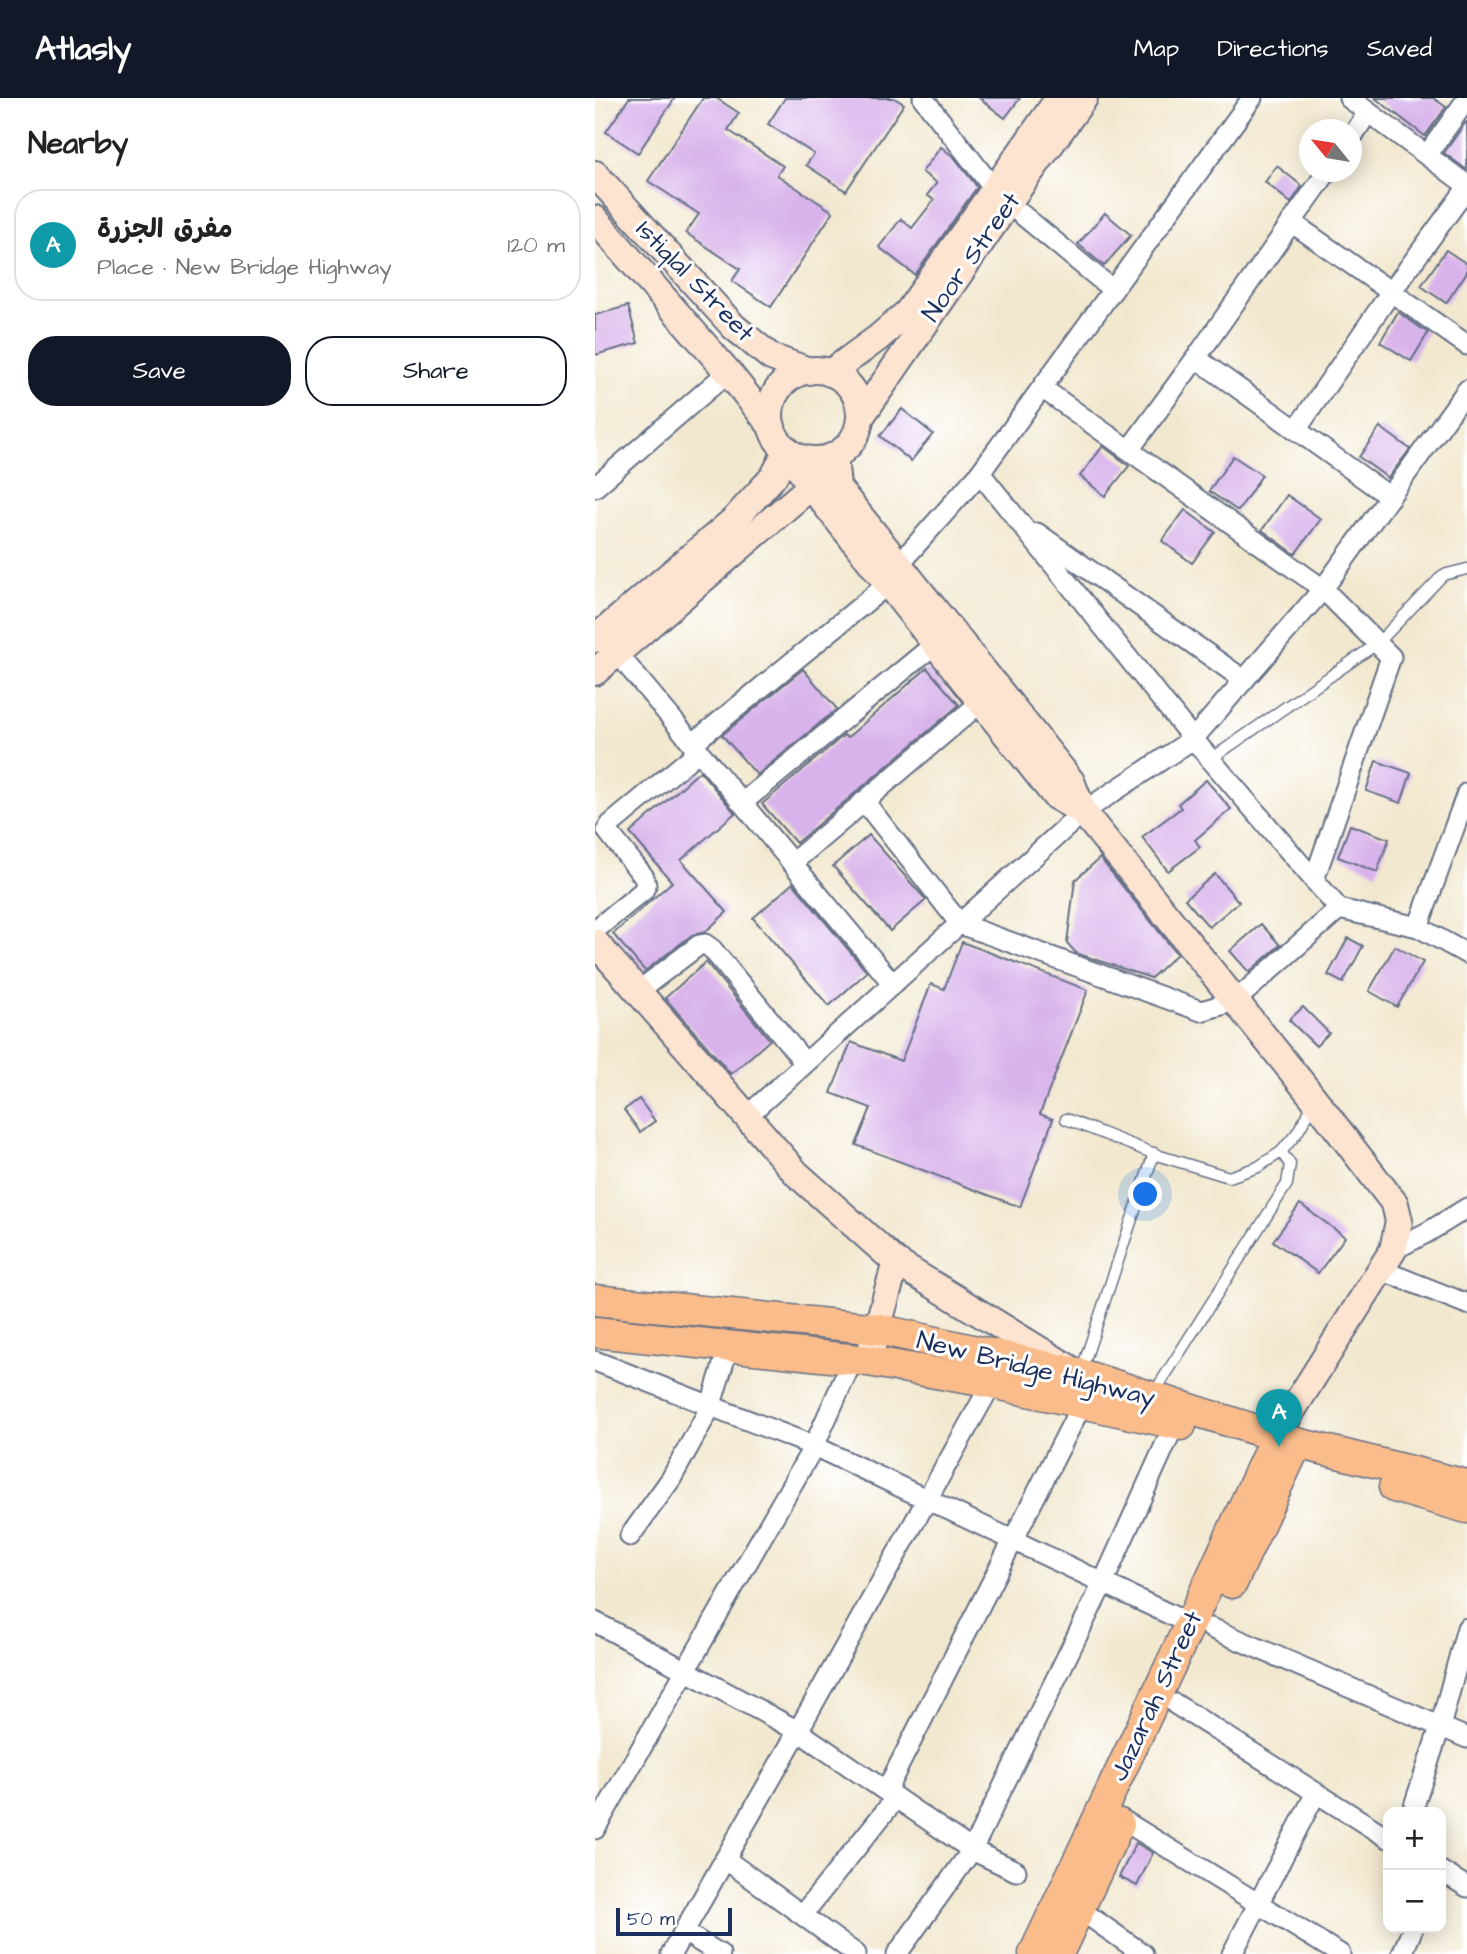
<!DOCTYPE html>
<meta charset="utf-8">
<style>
body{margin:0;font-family:"Architects Daughter","Playpen Sans Arabic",sans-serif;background:#f6f6f6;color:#222}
.controls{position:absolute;right:21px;bottom:21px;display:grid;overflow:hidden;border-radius:14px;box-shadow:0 4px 18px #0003}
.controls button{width:63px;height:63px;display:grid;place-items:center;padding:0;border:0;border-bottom:2px solid #e0e0e0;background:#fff;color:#222;font:35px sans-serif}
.compass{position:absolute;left:704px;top:21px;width:63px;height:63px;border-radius:50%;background:#fff;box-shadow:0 4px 18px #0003;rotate:300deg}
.scale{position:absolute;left:21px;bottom:18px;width:116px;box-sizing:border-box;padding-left:7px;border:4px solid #1b2f5e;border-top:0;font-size:19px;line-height:24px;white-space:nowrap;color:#1b2f5e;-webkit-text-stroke:5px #fff;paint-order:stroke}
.you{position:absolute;left:551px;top:1097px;width:24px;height:24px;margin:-18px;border:5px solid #fff;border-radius:50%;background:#1a73e8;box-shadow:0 0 0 10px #1a73e833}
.badge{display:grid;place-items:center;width:46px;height:46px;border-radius:50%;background:#111827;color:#fff;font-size:23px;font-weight:700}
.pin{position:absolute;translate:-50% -58px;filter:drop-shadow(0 2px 4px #0008)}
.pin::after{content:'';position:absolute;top:37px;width:24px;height:21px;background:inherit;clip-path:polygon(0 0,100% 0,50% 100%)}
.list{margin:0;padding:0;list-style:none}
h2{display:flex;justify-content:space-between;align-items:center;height:91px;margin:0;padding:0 28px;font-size:30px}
h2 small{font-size:23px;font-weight:400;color:#767676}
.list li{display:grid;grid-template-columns:46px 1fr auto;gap:21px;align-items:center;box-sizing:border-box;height:112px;margin:0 14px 14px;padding:0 14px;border:2px solid #e0e0e0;border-radius:28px}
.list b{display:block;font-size:26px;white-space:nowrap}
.list p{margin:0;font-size:23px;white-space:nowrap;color:#767676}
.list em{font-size:23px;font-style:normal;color:#767676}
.actions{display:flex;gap:14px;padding:21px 28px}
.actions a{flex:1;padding:16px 0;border:2px solid #111827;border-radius:28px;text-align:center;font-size:24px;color:#111827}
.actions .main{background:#111827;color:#fff}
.map{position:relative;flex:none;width:872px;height:1856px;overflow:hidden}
header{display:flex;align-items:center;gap:42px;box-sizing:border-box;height:98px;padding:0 35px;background:#111827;color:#fff}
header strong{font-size:33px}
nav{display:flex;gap:38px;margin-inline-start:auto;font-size:24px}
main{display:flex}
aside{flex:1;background:#fff}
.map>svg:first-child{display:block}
</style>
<header>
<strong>Atlasly</strong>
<nav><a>Map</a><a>Directions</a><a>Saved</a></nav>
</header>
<main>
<aside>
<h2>Nearby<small></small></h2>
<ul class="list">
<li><span class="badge" style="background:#0f9aa8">A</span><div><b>مفرق الجزرة</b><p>Place · New Bridge Highway</p></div><em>120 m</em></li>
</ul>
<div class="actions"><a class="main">Save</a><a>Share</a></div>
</aside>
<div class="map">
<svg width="872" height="1856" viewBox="0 0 872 1856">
<rect width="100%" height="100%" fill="#fff"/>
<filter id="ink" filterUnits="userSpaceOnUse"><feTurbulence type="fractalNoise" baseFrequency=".0143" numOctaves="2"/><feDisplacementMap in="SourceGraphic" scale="14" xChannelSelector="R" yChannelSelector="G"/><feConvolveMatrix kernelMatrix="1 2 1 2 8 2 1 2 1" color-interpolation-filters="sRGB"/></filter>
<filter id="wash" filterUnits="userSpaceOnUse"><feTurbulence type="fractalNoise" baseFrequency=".00686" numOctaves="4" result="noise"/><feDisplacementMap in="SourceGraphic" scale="28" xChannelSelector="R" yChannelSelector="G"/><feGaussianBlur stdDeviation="1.57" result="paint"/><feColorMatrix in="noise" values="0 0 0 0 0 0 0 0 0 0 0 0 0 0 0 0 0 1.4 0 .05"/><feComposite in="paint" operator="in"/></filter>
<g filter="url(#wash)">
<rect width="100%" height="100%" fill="#f2e8cf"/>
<g id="blocks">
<g fill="#d8b3eb">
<polygon points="34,0 80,0 43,55 11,34"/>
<polygon points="108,0 121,0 144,15 133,32 188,68 182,77 238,114 176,209 137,183 145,171 91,135 104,116 53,83"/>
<polygon points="190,0 299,0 309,6 251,93 211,67 219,56 173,26"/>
<polygon points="384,0 425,0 410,20"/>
<polygon points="780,0 838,0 851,9 830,38"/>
<polygon points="871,24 872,25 872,72 849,55"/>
<polygon points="346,49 359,59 382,89 320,177 284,149 306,121 317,130 339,102 332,97 342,85 327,74"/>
<polygon points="682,68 707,88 696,105 670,84"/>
<polygon points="510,115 536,137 509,168 483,146"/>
<polygon points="851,152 872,166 872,174 851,205 826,188"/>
<polygon points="33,208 43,245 0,257 0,217"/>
<polygon points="803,214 833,235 816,263 785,244"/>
<polygon points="307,311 338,336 316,363 285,338"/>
<polygon points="785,329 815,351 793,380 764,359"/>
<polygon points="508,348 534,368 510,398 485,378"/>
<polygon points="638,358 667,377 643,413 614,393"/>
<polygon points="692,397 726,421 700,456 667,432"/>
<polygon points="590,412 620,434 597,465 567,443"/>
<polygon points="332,570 364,607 201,745 167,706 249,637 252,640"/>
<polygon points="208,571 242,611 162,677 127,637"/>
<polygon points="781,663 816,675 806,705 771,693"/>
<polygon points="105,673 140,715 86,762 132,814 110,834 97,837 50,873 18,836 77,784 35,735"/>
<polygon points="611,682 636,711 600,742 605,749 573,773 547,739 586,710 583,706"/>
<polygon points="755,727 794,741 782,774 743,759"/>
<polygon points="274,737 331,802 295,833 238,768"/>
<polygon points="505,760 582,856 556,880 481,855 472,845 480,782"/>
<polygon points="620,776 644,804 614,829 590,801"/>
<polygon points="198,785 272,874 234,908 158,820"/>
<polygon points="666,826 685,847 654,874 635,853"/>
<polygon points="753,840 768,848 748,885 733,877"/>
<polygon points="367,844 493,892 445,1016 458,1021 425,1109 261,1047 276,1010 236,995 256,944 306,963 336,886 349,891"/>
<polygon points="800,848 828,864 802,909 774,893"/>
<polygon points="111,864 175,942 136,976 70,900"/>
<polygon points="708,909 734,935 721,948 694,922"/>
<polygon points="44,1001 60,1023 45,1034 29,1012"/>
<polygon points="705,1106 750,1139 723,1175 678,1143"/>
<polygon points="541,1745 558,1755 542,1788 524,1779"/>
</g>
</g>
</g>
<g filter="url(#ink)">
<use href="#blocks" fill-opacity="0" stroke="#667086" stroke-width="2"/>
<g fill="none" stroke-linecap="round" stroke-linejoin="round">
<defs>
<g id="lane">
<polyline points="616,661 783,545 848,477 872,471"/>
<polyline points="471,1021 565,1058 634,1079 663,1069 686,1054 702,1035 714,1014 716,1002"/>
<polyline points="486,1274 559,1055"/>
<polyline points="559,1295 692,1086 695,1066 686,1054"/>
</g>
<g id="street">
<polyline points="328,0 399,91"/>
<polyline points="754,0 872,87"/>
<polyline points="757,39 773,14"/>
<polyline points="832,57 872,1"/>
<polyline points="732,74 601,260 795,399"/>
<polyline points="413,105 518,192"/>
<polyline points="696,124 872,247"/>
<polyline points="447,290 728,491 796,559 719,782"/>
<polyline points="701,332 796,194 872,90"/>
<polyline points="534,352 601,260"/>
<polyline points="385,375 598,641 744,811 823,829 872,856"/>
<polyline points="0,389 133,274"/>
<polyline points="442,435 649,582"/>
<polyline points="304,466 385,375 657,0"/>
<polyline points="22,555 298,886"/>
<polyline points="97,646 293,486"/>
<polyline points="269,703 365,826 606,913 640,903 744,811"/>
<polyline points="147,705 340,546"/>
<polyline points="197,765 386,604"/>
<polyline points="823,829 872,695"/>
<polyline points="0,832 48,793 51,787 49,779 14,735 12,732 16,726 104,653"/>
<polyline points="42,894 104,847 110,846 117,851 210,965"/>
<polyline points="152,1018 488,714 598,641 728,491 872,292"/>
<polyline points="798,1152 833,1134 872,1110"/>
<polyline points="786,1172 872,1206"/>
<polyline points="0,1263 219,1348 595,1526"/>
<polyline points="35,1438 76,1381 115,1310 134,1247"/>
<polyline points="0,1524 203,1633 377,1752 421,1773"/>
<polyline points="616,1530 872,1640"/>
<polyline points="580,1606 793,1740"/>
<polyline points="291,1693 487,1306"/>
<polyline points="817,1714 845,1629 872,1530"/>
<polyline points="526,1721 745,1856"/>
<polyline points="0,1731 219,1348 258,1261"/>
<polyline points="130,1761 261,1856"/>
<polyline points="846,1773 872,1789"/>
<polyline points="484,1811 548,1856"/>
<polyline points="208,1816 301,1700"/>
<polyline points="89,1834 125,1856"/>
<polyline points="76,1856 203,1633 397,1285"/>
<polyline points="302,1856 377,1752 508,1485 580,1325"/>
<polyline points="637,1856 721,1695"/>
<polyline points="807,1856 818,1830"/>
</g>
<g id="secondary">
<polyline points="0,76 139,229 176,259 214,273"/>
<polyline points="0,121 133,274 177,329"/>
<circle cx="220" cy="317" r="45"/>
<polyline points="235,275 283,240 313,214 464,0"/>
<polyline points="265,320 413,105 489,0"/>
<polyline points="192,352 216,388 460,698 488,714"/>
<polyline points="239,358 242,389 476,683 488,714 717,998 800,1106 804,1123 798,1152 681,1338"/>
<polyline points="0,541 139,422 179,378 192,352"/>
<polyline points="0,574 216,388 227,374"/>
<polyline points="0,844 202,1076 301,1164 474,1270"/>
<polyline points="273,1263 301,1164"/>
</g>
<g id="primary">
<polyline points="0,1202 283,1231 485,1276 702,1345 872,1387"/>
<polyline points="0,1234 273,1263 397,1285 586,1327"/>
<polyline points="799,1389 872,1410"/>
<polyline points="637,1485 702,1345"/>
<polyline points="439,1856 595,1526 681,1338"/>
<polyline points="463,1856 524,1726"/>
</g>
</defs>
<use href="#lane" stroke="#667086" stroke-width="13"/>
<use href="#street" stroke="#667086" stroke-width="23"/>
<use href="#secondary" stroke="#667086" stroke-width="30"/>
<use href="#primary" stroke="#667086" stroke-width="33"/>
<use href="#lane" stroke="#fff" stroke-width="10"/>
<use href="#street" stroke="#fff" stroke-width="19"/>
<use href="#secondary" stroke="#fde4d1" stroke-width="26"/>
<use href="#primary" stroke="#fabc8b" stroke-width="30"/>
</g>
</g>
<g text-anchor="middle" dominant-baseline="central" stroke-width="6" stroke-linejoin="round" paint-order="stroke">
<g font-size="26" fill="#1b2f5e" stroke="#fff">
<text transform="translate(376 159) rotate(-55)">Noor Street</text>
<text transform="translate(100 183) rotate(46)">Istiqlal Street</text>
<text transform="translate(441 1271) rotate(14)">New Bridge Highway</text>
<text transform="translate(561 1598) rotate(-65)">Jazarah Street</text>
</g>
</g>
</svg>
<div class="controls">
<button>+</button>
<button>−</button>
</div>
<svg class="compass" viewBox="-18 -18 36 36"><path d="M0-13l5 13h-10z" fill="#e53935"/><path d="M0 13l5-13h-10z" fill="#767676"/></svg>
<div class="scale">50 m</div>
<div class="you"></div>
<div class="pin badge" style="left:684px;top:1349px;background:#0f9aa8">A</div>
</div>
</main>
